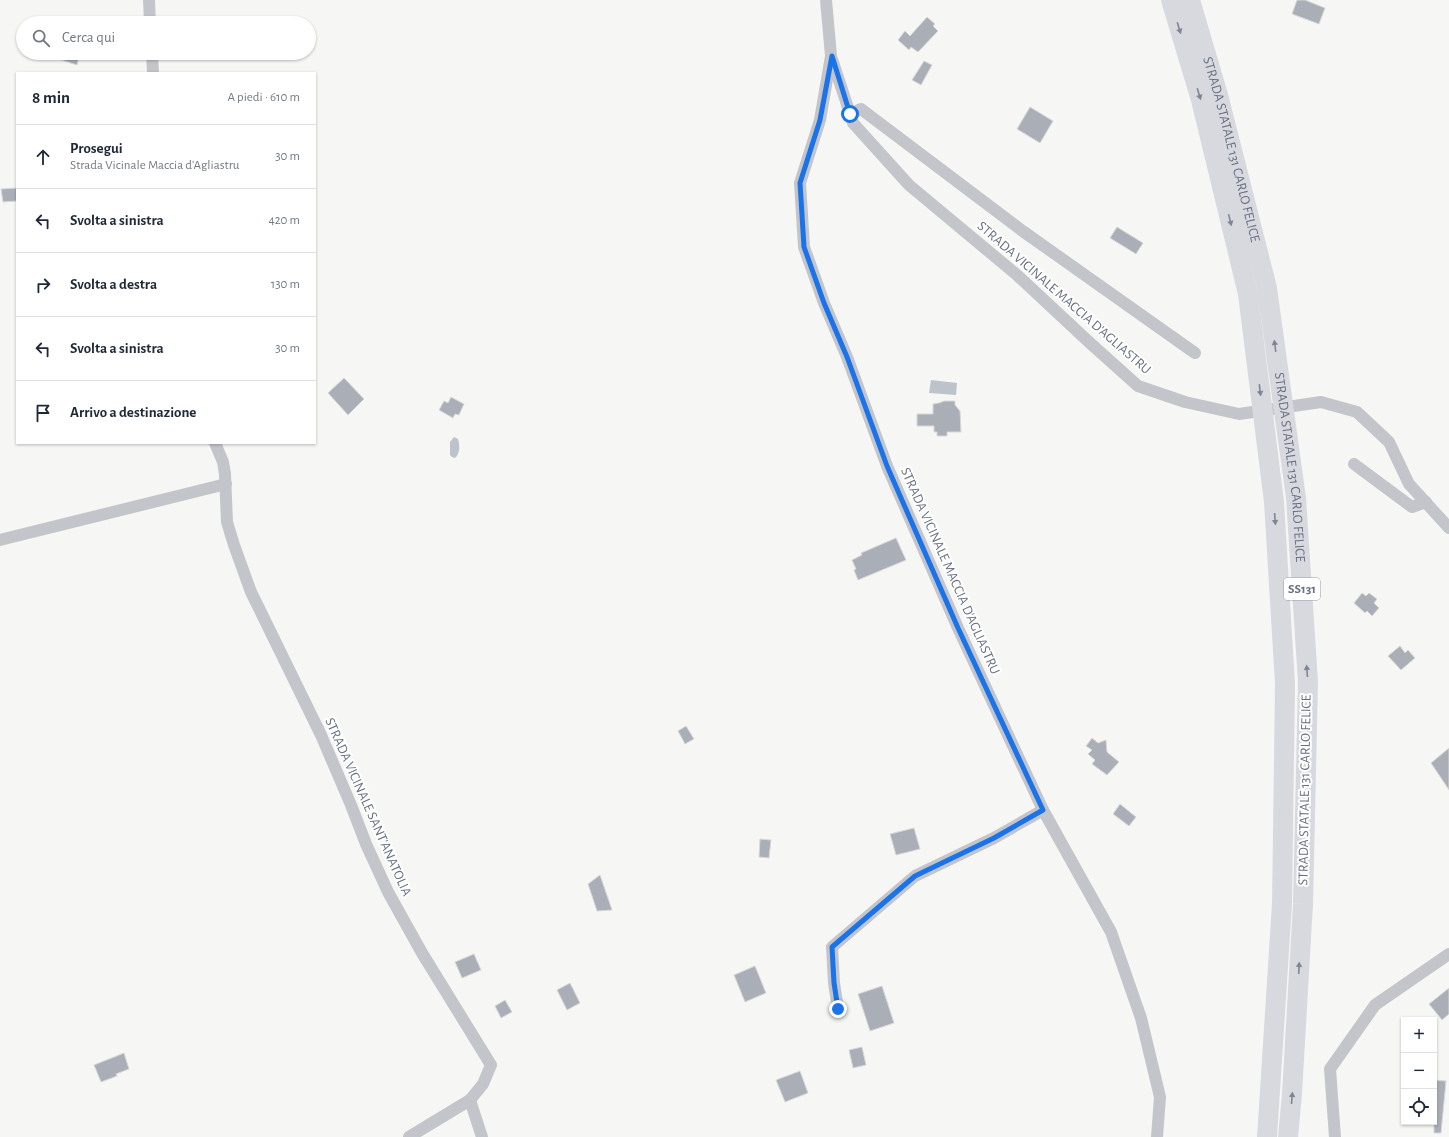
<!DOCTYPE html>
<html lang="it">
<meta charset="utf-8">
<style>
body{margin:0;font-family:"Alegreya Sans",sans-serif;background:#f6f6f7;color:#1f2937}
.controls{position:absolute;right:12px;bottom:12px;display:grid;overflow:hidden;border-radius:0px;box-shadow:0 1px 3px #0004}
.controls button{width:36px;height:36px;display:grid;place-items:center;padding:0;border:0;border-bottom:1px solid #e0e1e3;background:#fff;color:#1f2937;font:20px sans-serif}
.stop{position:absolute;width:12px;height:12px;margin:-9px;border:3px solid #1a73e8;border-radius:50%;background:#fff}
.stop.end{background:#1a73e8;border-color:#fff;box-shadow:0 1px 4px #0008}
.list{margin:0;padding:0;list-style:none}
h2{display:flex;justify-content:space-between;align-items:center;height:52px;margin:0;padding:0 16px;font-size:17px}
h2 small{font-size:13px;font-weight:400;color:#747a83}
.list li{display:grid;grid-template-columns:26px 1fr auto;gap:12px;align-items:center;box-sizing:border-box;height:64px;padding:0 16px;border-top:1px solid #e0e1e3}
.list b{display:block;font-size:15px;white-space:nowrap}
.list p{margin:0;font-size:13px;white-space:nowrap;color:#747a83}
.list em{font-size:13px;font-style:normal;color:#747a83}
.icon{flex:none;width:22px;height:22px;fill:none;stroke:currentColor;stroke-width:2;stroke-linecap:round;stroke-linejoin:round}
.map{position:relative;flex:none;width:1449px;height:1137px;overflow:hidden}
.search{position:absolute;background:#fff;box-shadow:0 1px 3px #0004;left:16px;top:16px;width:300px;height:44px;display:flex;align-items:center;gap:10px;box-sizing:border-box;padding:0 14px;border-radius:22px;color:#747a83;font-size:15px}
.panel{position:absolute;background:#fff;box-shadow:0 1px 3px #0004;left:16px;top:72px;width:300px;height:372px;border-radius:0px}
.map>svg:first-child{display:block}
</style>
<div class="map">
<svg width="1449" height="1137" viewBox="0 0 1449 1137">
<rect width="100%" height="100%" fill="#f6f7f4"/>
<g fill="#bdc3ca">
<polygon points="931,380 957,383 956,395 929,393"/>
<path d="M 454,437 L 458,439 C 460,445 460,454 455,458 L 452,457 L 450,455 L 450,442 Z"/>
</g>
<g fill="#aaaeb7" stroke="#d8d9d7">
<polygon points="1297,0 1305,0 1325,8 1319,24 1292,14"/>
<polygon points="927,17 935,24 933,26 938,31 918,52 911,47 909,50 898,40 905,31 910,36"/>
<polygon points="46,53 80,53 77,65 46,55"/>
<polygon points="924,61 932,65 921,85 912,80"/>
<polygon points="1030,107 1053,121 1040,143 1017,129"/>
<polygon points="17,188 17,201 3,202 1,189"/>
<polygon points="1117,227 1143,243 1136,254 1110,238"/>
<polygon points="344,378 364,399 348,415 328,393"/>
<polygon points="451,397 464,404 459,415 455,414 453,418 439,410 444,401 448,403"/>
<polygon points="944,401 955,401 955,405 960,411 961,432 947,432 947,436 937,436 937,432 934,432 934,426 917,426 917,414 933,414 933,404 939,403"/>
<polygon points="896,538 906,560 858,580 854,570 856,569 852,560 862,555 861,553"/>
<polygon points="1362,593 1366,596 1369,593 1377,599 1374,603 1379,608 1372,616 1367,611 1365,613 1354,603"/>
<polygon points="1400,646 1405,653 1408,650 1415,658 1401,670 1388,656"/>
<polygon points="686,726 694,739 685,744 678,731"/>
<polygon points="1092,738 1098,743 1106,740 1107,752 1119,762 1107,775 1092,764 1095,760 1088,754 1092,750 1086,746"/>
<polygon points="1449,748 1449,790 1431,763"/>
<polygon points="1120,804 1136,817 1129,826 1113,814"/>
<polygon points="914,828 920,849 896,855 890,834"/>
<polygon points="760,839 771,840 769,858 759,857"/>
<polygon points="600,875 612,910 597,911 588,884"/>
<polygon points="474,954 481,970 462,978 455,962"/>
<polygon points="755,966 766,993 745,1002 734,975"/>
<polygon points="570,983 580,1003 567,1010 557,990"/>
<polygon points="882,986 894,1023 870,1031 858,994"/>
<polygon points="1449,988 1449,1014 1442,1020 1429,1004"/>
<polygon points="505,1000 512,1012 501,1018 495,1006"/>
<polygon points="862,1047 866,1065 853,1068 849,1050"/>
<polygon points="124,1053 129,1069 116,1074 117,1076 101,1082 94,1065"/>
<polygon points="800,1071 808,1093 785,1102 776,1080"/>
<polygon points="1434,1080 1446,1081 1441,1133 1434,1133"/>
</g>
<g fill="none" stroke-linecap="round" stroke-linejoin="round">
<g stroke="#c3c5ca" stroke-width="12">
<polyline points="149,0 150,23"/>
<polyline points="826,0 831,56 820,120 800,183 804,247 824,303 847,357 887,466 958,628 1043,810 1111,932 1141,1018 1160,1097 1157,1137"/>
<polyline points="152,53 153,73"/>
<polyline points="832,59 853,123 909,185 1017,275 1090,343 1138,386 1185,402 1239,414 1321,402 1357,412 1389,442 1409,484 1449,528"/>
<polyline points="850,114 861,109 1024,232 1195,353"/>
<polyline points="215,443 223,462 225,474 227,522 234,545 251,592 321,735 351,805 366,844 388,892 422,953 491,1065 483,1084 470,1100 409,1137"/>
<polyline points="1354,464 1412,507 1426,502"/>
<polyline points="0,540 226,484"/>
<polyline points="838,1009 834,983 832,947 915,876 994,838 1043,810"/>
<polyline points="470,1100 482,1137"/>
<polyline points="1335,1137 1330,1069 1375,1005 1449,954"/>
</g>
<g stroke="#d8d9df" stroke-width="20">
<polyline points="1171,0 1201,100 1248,294 1274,502 1285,684 1282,904 1267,1137"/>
<path id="s1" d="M 1190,0 L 1218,95 L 1267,288 L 1296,498 L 1308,682 L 1303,904 L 1292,1094 L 1288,1137"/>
</g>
</g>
<defs><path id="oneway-solid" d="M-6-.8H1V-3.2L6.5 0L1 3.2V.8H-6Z"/></defs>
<g fill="#7e8695">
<use href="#oneway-solid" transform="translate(1179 28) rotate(73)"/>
<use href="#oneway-solid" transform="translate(1199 94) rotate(73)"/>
<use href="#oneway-solid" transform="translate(1230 220) rotate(76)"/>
<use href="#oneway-solid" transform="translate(1275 346) rotate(-98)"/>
<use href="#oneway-solid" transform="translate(1260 390) rotate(83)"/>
<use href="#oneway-solid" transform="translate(1275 519) rotate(86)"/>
<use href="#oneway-solid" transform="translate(1307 671) rotate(-94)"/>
<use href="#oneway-solid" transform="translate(1299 968) rotate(-87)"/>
<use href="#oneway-solid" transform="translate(1292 1098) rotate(-85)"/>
</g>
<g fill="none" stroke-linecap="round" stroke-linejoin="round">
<polyline stroke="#1a73e8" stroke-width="5" points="838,1009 834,983 832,947 915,876 994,838 1043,810 958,628 887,466 847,357 824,303 804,247 800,183 820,120 832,56 850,114"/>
</g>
<g text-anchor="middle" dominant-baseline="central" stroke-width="4" stroke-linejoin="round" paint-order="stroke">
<rect fill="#fff" stroke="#959ca8" stroke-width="1" x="1284" y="578" width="36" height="22" rx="3"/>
<g font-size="13" font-weight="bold" fill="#687183">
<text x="1302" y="589">SS131</text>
</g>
<g font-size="14" fill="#687183" stroke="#fff">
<text stroke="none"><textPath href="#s1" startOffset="155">STRADA STATALE 131 CARLO FELICE</textPath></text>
<text transform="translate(1064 298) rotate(41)">STRADA VICINALE MACCIA D'AGLIASTRU</text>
<text stroke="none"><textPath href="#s1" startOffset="479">STRADA STATALE 131 CARLO FELICE</textPath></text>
<text transform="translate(950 571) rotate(66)">STRADA VICINALE MACCIA D'AGLIASTRU</text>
<text transform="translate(1305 790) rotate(-89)">STRADA STATALE 131 CARLO FELICE</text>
<text transform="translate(368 807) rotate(66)">STRADA VICINALE SANT'ANATOLIA</text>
</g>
</g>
</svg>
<div class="controls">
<button>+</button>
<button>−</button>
<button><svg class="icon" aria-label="locate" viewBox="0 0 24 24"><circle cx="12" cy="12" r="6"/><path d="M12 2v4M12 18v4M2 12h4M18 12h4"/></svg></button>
</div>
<div class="stop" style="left:850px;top:114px"></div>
<div class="stop end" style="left:838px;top:1009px"></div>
<div class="search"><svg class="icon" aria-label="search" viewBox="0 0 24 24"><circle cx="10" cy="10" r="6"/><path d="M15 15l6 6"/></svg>Cerca qui</div>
<section class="panel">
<h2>8 min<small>A piedi · 610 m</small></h2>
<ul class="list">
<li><svg class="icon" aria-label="ahead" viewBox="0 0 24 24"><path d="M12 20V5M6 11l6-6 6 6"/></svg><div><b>Prosegui</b><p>Strada Vicinale Maccia d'Agliastru</p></div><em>30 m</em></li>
<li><svg class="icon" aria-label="left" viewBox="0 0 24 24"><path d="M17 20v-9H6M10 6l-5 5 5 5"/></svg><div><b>Svolta a sinistra</b></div><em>420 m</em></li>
<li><svg class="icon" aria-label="right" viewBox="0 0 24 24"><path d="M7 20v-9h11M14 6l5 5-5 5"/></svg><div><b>Svolta a destra</b></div><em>130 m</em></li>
<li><svg class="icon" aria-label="left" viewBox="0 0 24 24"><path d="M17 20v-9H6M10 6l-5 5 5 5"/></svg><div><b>Svolta a sinistra</b></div><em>30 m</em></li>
<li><svg class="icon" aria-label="arrive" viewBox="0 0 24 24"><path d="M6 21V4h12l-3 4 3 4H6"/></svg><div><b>Arrivo a destinazione</b></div></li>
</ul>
</section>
</div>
